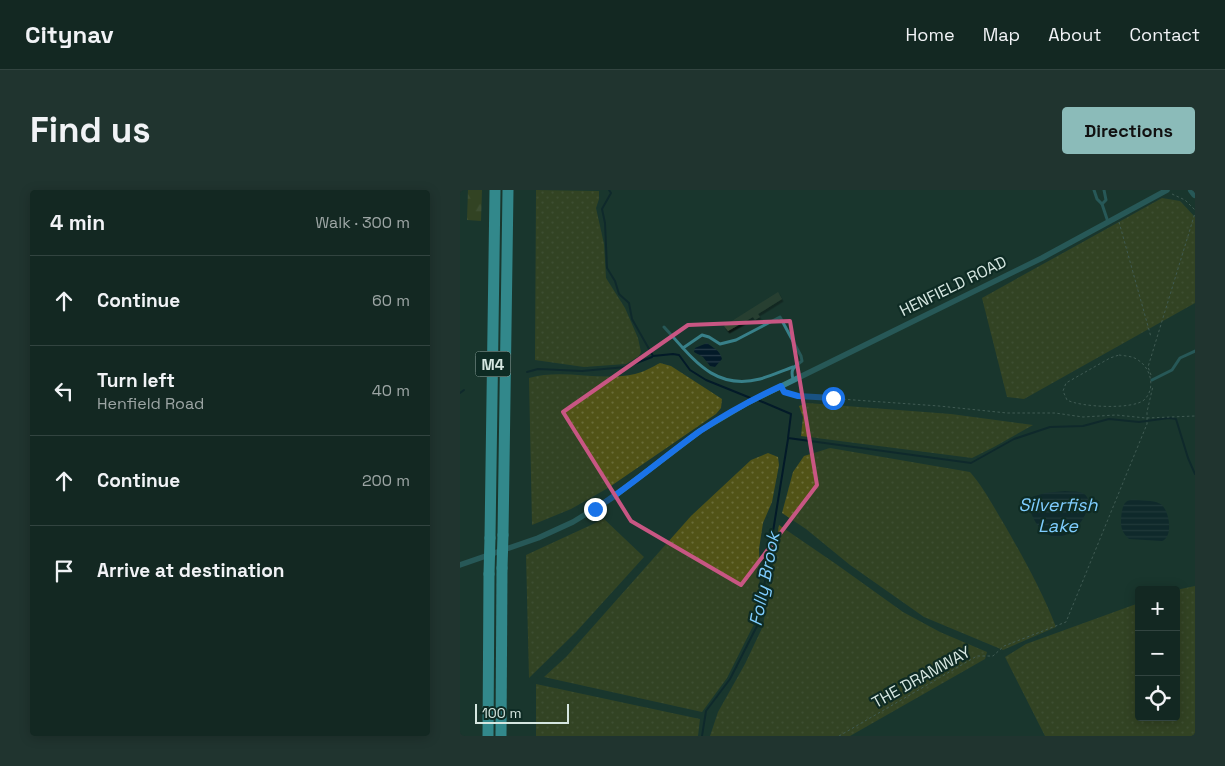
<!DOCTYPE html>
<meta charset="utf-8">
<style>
body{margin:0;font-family:"Space Grotesk",sans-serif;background:#20342f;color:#f1f3f6}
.controls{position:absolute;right:15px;bottom:15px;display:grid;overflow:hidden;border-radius:5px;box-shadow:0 2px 12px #0003}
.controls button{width:45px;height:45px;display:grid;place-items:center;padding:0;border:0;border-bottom:1px solid #324440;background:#132822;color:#f1f3f6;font:25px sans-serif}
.scale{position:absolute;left:15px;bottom:12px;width:94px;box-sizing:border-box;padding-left:5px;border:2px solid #d6e7e1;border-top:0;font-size:14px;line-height:18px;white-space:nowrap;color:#d6e7e1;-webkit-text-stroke:4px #0e2b24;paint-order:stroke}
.stop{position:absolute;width:15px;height:15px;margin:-11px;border:4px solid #1a73e8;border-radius:50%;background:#fff}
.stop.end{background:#1a73e8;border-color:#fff;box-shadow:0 1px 5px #0008}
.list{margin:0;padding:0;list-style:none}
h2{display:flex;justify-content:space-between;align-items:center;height:65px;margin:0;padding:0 20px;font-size:21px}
h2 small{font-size:16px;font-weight:400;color:#9da6a5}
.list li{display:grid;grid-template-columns:32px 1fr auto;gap:15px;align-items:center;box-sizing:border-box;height:90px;padding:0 20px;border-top:1px solid #324440}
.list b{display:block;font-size:19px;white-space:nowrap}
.list p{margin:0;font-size:16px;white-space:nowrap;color:#9da6a5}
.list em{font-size:16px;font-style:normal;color:#9da6a5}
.icon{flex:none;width:28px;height:28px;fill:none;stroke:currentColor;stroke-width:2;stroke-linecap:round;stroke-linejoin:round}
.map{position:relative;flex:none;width:735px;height:546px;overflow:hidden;border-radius:5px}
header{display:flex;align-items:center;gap:30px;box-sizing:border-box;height:70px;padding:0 25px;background:#132822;border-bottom:1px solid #324440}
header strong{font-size:24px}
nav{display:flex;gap:28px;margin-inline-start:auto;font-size:18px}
.intro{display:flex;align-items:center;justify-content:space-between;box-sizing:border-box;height:120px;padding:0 30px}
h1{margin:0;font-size:35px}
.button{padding:12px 22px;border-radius:5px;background:#8bbbb9;color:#111;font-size:18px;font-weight:700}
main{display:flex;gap:30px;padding:0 30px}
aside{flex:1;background:#132822;border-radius:5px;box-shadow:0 2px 12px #0003}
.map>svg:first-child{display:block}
</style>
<header>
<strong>Citynav</strong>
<nav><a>Home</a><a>Map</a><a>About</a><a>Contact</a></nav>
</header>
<div class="intro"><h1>Find us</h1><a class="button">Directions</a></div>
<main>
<aside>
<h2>4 min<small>Walk · 300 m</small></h2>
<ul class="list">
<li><svg class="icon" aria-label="ahead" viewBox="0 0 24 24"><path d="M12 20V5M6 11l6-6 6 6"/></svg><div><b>Continue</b></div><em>60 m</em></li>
<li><svg class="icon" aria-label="left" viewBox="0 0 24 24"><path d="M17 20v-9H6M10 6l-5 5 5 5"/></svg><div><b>Turn left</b><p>Henfield Road</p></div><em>40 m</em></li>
<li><svg class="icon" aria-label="ahead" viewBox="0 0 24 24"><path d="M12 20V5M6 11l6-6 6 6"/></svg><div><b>Continue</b></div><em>200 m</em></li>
<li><svg class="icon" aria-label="arrive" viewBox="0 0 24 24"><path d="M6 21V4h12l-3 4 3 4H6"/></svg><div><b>Arrive at destination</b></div></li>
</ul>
</aside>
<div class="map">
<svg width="735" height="546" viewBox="0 0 735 546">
<defs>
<pattern id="grass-dots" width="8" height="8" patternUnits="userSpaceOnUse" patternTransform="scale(1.25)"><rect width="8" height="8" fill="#515317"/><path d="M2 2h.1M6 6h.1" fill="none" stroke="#696c38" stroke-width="1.8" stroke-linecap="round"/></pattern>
<pattern id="forest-firs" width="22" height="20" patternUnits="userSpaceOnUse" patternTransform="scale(1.25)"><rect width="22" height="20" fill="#515317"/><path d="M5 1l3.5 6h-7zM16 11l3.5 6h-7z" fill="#696c38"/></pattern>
<pattern id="water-rules" width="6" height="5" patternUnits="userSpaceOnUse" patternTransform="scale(1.25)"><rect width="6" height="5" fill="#031a28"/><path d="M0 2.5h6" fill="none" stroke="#273b47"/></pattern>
<filter id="shadow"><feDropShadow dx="1.5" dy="2.5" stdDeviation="0" flood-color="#0009"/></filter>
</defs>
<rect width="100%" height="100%" fill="#19362e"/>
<g fill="url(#grass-dots)">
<polygon points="76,0 139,1 139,9 136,18 144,54 146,88 165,118 178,148 181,162 179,166 166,174 124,177 75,170"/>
<polygon points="702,8 720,11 735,27 735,113 564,209 547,207 522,108"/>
<path d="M 200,173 L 211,176 L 262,209 L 261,218 L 256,224 L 148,298 L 111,319 L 72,335 L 69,188 C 103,178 140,192 175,184 C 184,182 192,177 200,173 Z"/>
<polygon points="347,213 491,224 573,235 534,257 512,268 341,246 343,227 339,216"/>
<path d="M 370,258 L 510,282 C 524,298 533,316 544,334 C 563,367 582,401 596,437 L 543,460 L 464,427 L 390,375 L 346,339 L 322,323 L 333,282 L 344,266 Z"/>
<polygon points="308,263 318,267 319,275 312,312 303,333 299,359 300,387 295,432 267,488 242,522 84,487 106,467 231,326 291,270"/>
<polygon points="144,329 184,367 116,442 69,488 66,365"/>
<polygon points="319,335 376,374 443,422 480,442 527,462 525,469 390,546 250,546 258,522 285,474 303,436"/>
<polygon points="735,396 735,546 585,546 545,467 566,454 679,413 679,527 716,527 716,400"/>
<polygon points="76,494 240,529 238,546 76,546"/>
</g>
<polygon fill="url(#forest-firs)" points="8,0 22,0 21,31 7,30"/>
<g fill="url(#water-rules)">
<path d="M 247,153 C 253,158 260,160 262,169 L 255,177 L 250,176 L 243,167 L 234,162 L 235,158 Z"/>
<path d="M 605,301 C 612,302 623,300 627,307 C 636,320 603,367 579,337 C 573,330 570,320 567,312 L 568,308 L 585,303 Z"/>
<path d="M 678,310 C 685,311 696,310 702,315 C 710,323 713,347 702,351 L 669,349 C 666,346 663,343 662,339 C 660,333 661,316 666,312 C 670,309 674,310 678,310 Z"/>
</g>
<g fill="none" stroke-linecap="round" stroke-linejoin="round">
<g stroke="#031a28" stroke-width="2">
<polyline points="149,0 151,3 142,19 145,33 147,78 155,91 159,104 169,113 172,129 193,166 213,164 219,165 230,180 246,190 293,209"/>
<polyline points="67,182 78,179 122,181 166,177 192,167"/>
<polyline points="0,203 4,200"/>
<polyline points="298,210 331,224 328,248 511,273 554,249 590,237 623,236 649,229 679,232 709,228 716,229 728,268 735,284"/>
<polyline points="242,546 246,521 270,489 298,434 328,249"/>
</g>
</g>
<polygon fill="#384936" filter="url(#shadow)" points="318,102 322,109 298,124 300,127 295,130 293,127 268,141 264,136"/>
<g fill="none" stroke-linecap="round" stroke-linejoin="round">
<g stroke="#6e867f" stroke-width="1" stroke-dasharray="2.5 2.5" stroke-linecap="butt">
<polyline points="712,4 725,10 735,20"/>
<polyline points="659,32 691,147"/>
<path d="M 659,165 C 665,166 673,166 678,170 C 691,178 696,199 684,210 C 672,220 620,217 607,210 L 603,201 L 606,193 L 650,168 Z"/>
<polyline points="691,185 688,177 735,23"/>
<polyline points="324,201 338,206 479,216 547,223 595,223 623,227 656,225 686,228 735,226"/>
<polyline points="379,546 517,466 533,466 544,456 606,432 687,234 687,222 693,196"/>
</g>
<g stroke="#388089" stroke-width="3">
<polyline points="634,0 637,9 642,14"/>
<polyline points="644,0 646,10 642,14 648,32"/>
<path d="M 204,137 C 232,167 253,201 300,189 C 311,186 322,181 333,177"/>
<path d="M 223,158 L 242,145 L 249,147 L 260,154 L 276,150 L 320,127 L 341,166 L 342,171 C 334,177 330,179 333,189"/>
<polyline points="692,190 712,180 720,168 735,161"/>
</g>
<polyline stroke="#388089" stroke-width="5.5" points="0,375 78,348 113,332 152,308 240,241 289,212 582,68 707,0"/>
<polyline stroke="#388089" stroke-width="8" points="732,0 735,4"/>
<g stroke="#50ebfc" stroke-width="11">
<polyline points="43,345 48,0"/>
<polyline points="30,348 35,0"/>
<polyline points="28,546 29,384"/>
<polyline points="41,546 42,378"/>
</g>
<g stroke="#50ebfc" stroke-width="11">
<polyline points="42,378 43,345"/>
<polyline points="29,384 30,348"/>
</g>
</g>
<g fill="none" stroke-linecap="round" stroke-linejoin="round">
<path stroke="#1a73e8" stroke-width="6" d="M 135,319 C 172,295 205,266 240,241 C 266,224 293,209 321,196 L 324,202 L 338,206 L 373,208"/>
</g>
<path d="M0 0H735V546H0ZM 330,131 L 357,295 L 281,395 L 171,331 L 103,222 L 228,135 Z" fill="#19362e" fill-opacity=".55" fill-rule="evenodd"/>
<path fill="none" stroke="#c85683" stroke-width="4" stroke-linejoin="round" d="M 330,131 L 357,295 L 281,395 L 171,331 L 103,222 L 228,135 Z"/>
<g text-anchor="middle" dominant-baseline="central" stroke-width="4.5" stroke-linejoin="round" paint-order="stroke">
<rect fill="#0e2b24" stroke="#9aafa8" stroke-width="1" x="15.5" y="161.5" width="35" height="25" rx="4"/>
<g font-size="15" font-weight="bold" fill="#d6e7e1">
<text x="33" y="174">M4</text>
</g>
<g font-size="16" fill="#d6e7e1" stroke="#0e2b24">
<text transform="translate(493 96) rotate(-26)">HENFIELD ROAD</text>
<text transform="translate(461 487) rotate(-29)">THE DRAMWAY</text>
</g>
<g font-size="18" font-style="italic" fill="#7fcdff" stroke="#0e2b24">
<text x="598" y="314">Silverfish<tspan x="598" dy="21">Lake</tspan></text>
<text transform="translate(304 389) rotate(-79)">Folly Brook</text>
</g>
</g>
</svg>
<div class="controls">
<button>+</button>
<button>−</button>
<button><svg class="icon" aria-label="locate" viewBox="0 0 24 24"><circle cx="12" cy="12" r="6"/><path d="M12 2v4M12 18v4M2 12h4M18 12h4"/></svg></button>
</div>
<div class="scale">100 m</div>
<div class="stop" style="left:373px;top:208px"></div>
<div class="stop end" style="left:135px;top:319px"></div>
</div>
</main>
